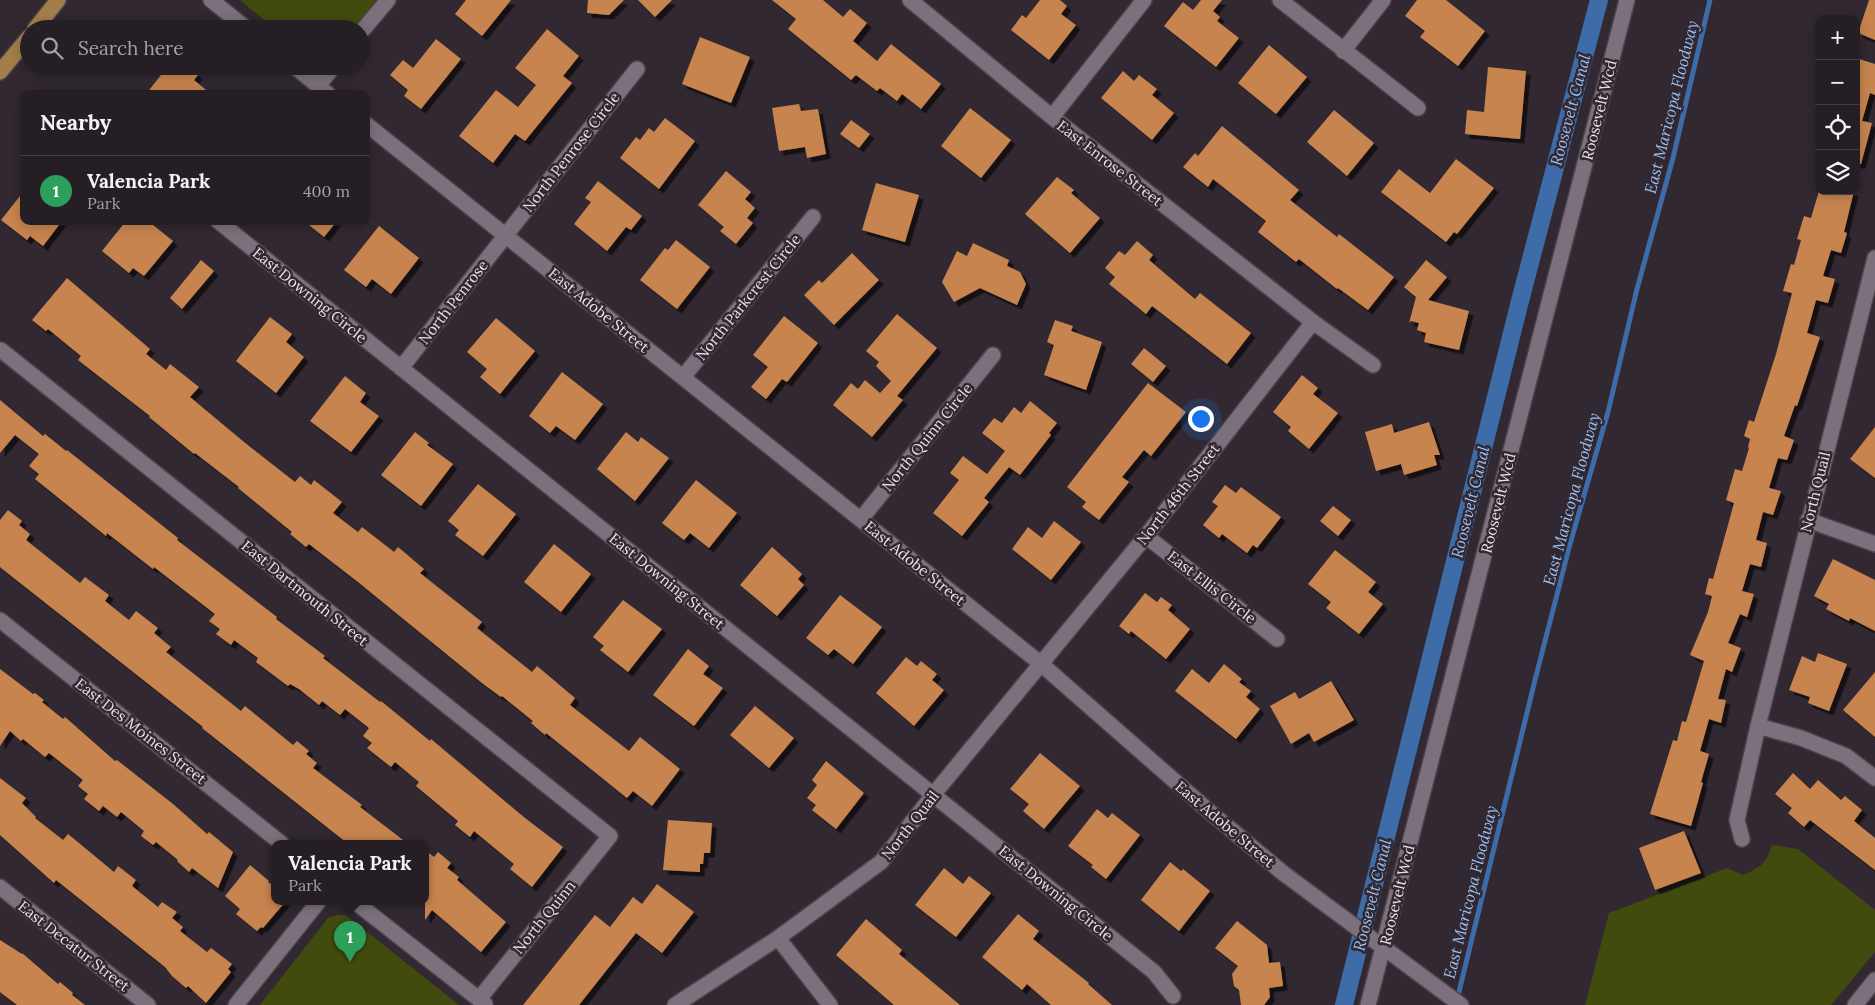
<!DOCTYPE html>
<meta charset="utf-8">
<style>
body{margin:0;font-family:Lora,serif;background:#2d272d;color:#f1f3f6}
.controls{position:absolute;right:15px;top:15px;display:grid;overflow:hidden;border-radius:10px;box-shadow:0 2px 12px #0003}
.controls button{width:45px;height:45px;display:grid;place-items:center;padding:0;border:0;border-bottom:1px solid #423c42;background:#251e25;color:#f1f3f6;font:25px sans-serif}
.you{position:absolute;left:1200px;top:418px;width:18px;height:18px;margin:-12px;border:4px solid #fff;border-radius:50%;background:#1a73e8;box-shadow:0 0 0 8px #1a73e833}
.badge{display:grid;place-items:center;width:32px;height:32px;border-radius:50%;background:#72d25d;color:#fff;font-size:16px;font-weight:700}
.pin{position:absolute;translate:-50% -41px;filter:drop-shadow(0 1px 2px #0008)}
.pin::after{content:'';position:absolute;top:26px;width:18px;height:15px;background:inherit;clip-path:polygon(0 0,100% 0,50% 100%)}
.popup{position:absolute;left:271px;top:840px;width:158px;height:65px;box-sizing:border-box;display:grid;place-content:center;border-radius:10px;background:#251e25;filter:drop-shadow(0 1px 4px #0005);font-size:16px;white-space:nowrap;color:#a3a2a7}
.popup b{font-size:19px;color:#f1f3f6}
.popup::after{content:'';position:absolute;left:50%;top:100%;margin-left:-10px;border:10px solid transparent;border-top-color:#251e25}
.list{margin:0;padding:0;list-style:none}
h2{display:flex;justify-content:space-between;align-items:center;height:65px;margin:0;padding:0 20px;font-size:21px}
h2 small{font-size:16px;font-weight:400;color:#a3a2a7}
.list li{display:grid;grid-template-columns:32px 1fr auto;gap:15px;align-items:center;box-sizing:border-box;height:70px;padding:0 20px;border-top:1px solid #423c42}
.list b{display:block;font-size:19px;white-space:nowrap}
.list p{margin:0;font-size:16px;white-space:nowrap;color:#a3a2a7}
.list em{font-size:16px;font-style:normal;color:#a3a2a7}
.icon{flex:none;width:28px;height:28px;fill:none;stroke:currentColor;stroke-width:2;stroke-linecap:round;stroke-linejoin:round}
.map{position:relative;flex:none;width:1875px;height:1005px;overflow:hidden}
.search{position:absolute;background:#251e25;box-shadow:0 2px 12px #0003;left:20px;top:20px;width:350px;height:55px;display:flex;align-items:center;gap:12px;box-sizing:border-box;padding:0 18px;border-radius:28px;color:#a3a2a7;font-size:19px}
.panel{position:absolute;background:#251e25;box-shadow:0 2px 12px #0003;left:20px;top:90px;width:350px;height:135px;border-radius:10px}
.map>svg:first-child{display:block}
</style>
<div class="map">
<svg width="1875" height="1005" viewBox="0 0 1875 1005">
<defs>
<filter id="shadow"><feDropShadow dx="4.5" dy="4.5" stdDeviation="0" flood-color="#0009"/></filter>
</defs>
<rect width="100%" height="100%" fill="#312831"/>
<g fill="#424b0e">
<polygon points="240,0 383,0 360,29 275,29"/>
<path d="M 1772,845 L 1798,849 L 1875,910 L 1875,952 L 1831,1005 L 1585,1005 L 1609,913 L 1727,868 L 1743,875 C 1761,867 1766,864 1772,845 Z"/>
<polygon points="337,915 345,915 351,919 459,1005 260,1005 328,918"/>
</g>
<g fill="none" stroke-linecap="round" stroke-linejoin="round">
<polyline stroke="#3e6ca8" stroke-width="5" points="1457,1000 1535,680 1570,544 1608,412 1637,289 1673,158 1710,0"/>
<polyline stroke="#3e6ca8" stroke-width="18" points="1344,1005 1520,301 1599,0"/>
</g>
<g fill="#c7844f" filter="url(#shadow)">
<polygon points="466,0 511,0 482,36 455,14"/>
<polygon points="588,0 624,0 609,15 587,13"/>
<polygon points="638,0 672,0 655,17"/>
<polygon points="772,0 823,0 843,17 850,9 867,23 853,41 877,61 891,44 941,84 921,109 902,94 897,101 880,88 877,91 856,75 851,80 788,29 796,19"/>
<polygon points="1040,0 1060,0 1067,6 1061,14 1076,25 1049,60 1011,30 1022,15 1026,18"/>
<polygon points="1201,0 1222,0 1213,11 1220,17 1217,21 1239,38 1216,67 1164,26 1183,2 1193,10"/>
<polygon points="1417,0 1446,0 1485,31 1458,66 1420,37 1425,31 1405,16"/>
<polygon points="1869,0 1875,0 1875,40 1858,33"/>
<polygon points="547,29 579,56 563,76 572,83 525,141 515,134 493,163 459,136 496,90 518,107 536,85 515,68"/>
<polygon points="700,37 750,57 731,103 682,84"/>
<polygon points="436,39 461,59 421,109 404,96 408,90 390,75 403,60 413,68"/>
<polygon points="1269,45 1307,77 1276,114 1238,83"/>
<polygon points="1856,58 1875,64 1875,95 1870,93 1862,121 1872,123 1861,164 1856,164"/>
<polygon points="168,66 187,66 198,75 194,80 211,94 146,94"/>
<polygon points="1488,67 1526,71 1520,139 1465,134 1467,110 1484,112"/>
<polygon points="1123,71 1134,81 1139,75 1157,89 1152,95 1174,113 1152,140 1101,98"/>
<polygon points="799,104 801,111 818,109 826,154 807,158 805,147 779,151 772,108"/>
<polygon points="970,108 1011,140 981,178 941,146"/>
<polygon points="1334,110 1374,143 1347,176 1307,142"/>
<polygon points="665,118 695,141 659,189 620,158 636,137 640,140 649,128 654,132"/>
<polygon points="851,120 870,134 859,148 840,134"/>
<polygon points="1222,126 1299,190 1290,200 1337,237 1339,234 1394,277 1368,310 1338,288 1337,289 1299,259 1296,262 1258,232 1266,221 1213,179 1208,187 1183,167 1195,153 1198,156"/>
<polygon points="1456,159 1494,188 1457,234 1454,232 1446,242 1381,192 1399,169 1430,193"/>
<polygon points="726,171 751,192 745,199 755,208 747,218 753,223 736,244 720,231 724,227 698,205"/>
<polygon points="1057,177 1074,190 1071,193 1100,218 1070,253 1025,214"/>
<polygon points="598,181 642,216 631,230 626,227 607,251 574,224 591,202 585,198"/>
<polygon points="876,183 919,195 905,242 862,230"/>
<polygon points="24,191 24,221 62,221 43,246 30,236 27,240 1,220"/>
<polygon points="1819,191 1854,191 1844,232 1847,233 1841,253 1831,250 1823,276 1835,279 1828,303 1816,300 1807,333 1820,337 1797,406 1795,405 1784,436 1794,440 1787,460 1778,458 1769,488 1781,491 1773,515 1763,512 1756,540 1767,543 1761,567 1750,564 1742,591 1754,594 1747,617 1740,614 1728,643 1741,648 1732,672 1726,669 1718,699 1726,700 1721,723 1709,719 1700,751 1709,754 1701,782 1703,783 1691,826 1650,814 1673,740 1677,741 1682,721 1686,722 1704,661 1690,655 1708,612 1712,596 1705,594 1709,578 1713,579 1734,503 1726,500 1735,469 1742,471 1749,448 1748,447 1750,439 1744,436 1749,420 1754,422 1776,354 1792,293 1783,291 1791,264 1794,265 1801,240 1797,239 1804,216 1811,218"/>
<polygon points="126,221 148,221 173,241 144,276 133,268 129,273 102,251"/>
<polygon points="304,221 337,221 324,237"/>
<polygon points="379,226 419,258 391,294 372,279 366,287 344,270"/>
<polygon points="676,240 710,267 677,309 640,280 665,248 668,250"/>
<polygon points="1137,241 1153,255 1149,260 1195,299 1200,293 1251,333 1227,364 1156,309 1152,306 1146,314 1109,284 1115,277 1105,268 1119,251 1125,255"/>
<polygon points="973,243 1009,260 1007,266 1020,272 1026,284 1017,305 980,288 954,302 942,282 957,251 967,256"/>
<polygon points="852,253 879,280 834,325 804,295 819,280 822,283"/>
<polygon points="201,260 214,271 182,309 170,298"/>
<polygon points="1426,260 1447,277 1428,300 1469,311 1459,350 1424,342 1426,333 1417,330 1419,323 1411,321 1409,323 1416,297 1404,287"/>
<polygon points="67,278 150,349 146,354 166,370 170,364 199,387 190,397 244,442 295,482 300,476 311,485 314,480 342,502 333,513 358,532 362,527 394,552 398,547 424,569 420,573 482,622 477,628 532,672 537,666 575,698 570,705 629,751 640,737 680,769 652,806 633,791 627,798 546,733 545,735 531,723 533,721 502,696 501,697 482,683 358,582 309,544 306,547 290,534 292,532 238,488 239,487 195,453 194,454 149,417 150,416 78,360 81,356 48,329 46,331 32,320"/>
<polygon points="897,314 937,348 897,396 903,400 872,437 833,405 851,383 858,389 865,380 880,393 891,381 876,366 879,362 866,351"/>
<polygon points="784,316 818,343 787,382 782,379 766,399 751,387 768,367 753,355"/>
<polygon points="270,317 292,334 286,342 304,357 276,393 236,361"/>
<polygon points="496,318 535,351 500,394 480,377 487,369 467,352"/>
<polygon points="1055,320 1073,326 1071,331 1102,342 1086,390 1044,375 1054,345 1047,342"/>
<polygon points="1144,348 1166,366 1153,382 1131,364"/>
<polygon points="562,372 603,404 575,440 556,426 550,433 529,416"/>
<polygon points="1302,375 1318,388 1313,394 1338,413 1309,449 1288,431 1291,427 1273,412"/>
<polygon points="345,376 366,393 360,402 379,416 351,452 310,421"/>
<polygon points="1148,383 1186,412 1151,456 1144,450 1122,477 1129,482 1099,520 1082,507 1086,502 1067,487"/>
<polygon points="0,400 43,436 45,434 66,451 67,450 178,538 177,540 277,617 276,619 325,656 323,658 380,702 381,701 430,741 431,739 525,818 563,847 532,887 510,869 514,864 474,831 470,837 455,825 458,821 416,786 419,782 395,762 391,767 367,748 372,743 363,736 369,728 345,709 340,715 322,701 319,705 299,689 290,684 288,686 256,662 258,658 234,640 231,645 216,634 220,629 209,621 215,614 154,567 153,569 107,533 106,536 35,479 39,474 29,466 39,454 15,435 0,453"/>
<polygon points="1030,401 1057,423 1049,433 1051,435 1020,475 1009,467 984,498 989,502 962,536 933,513 959,480 950,473 963,456 987,474 1005,451 982,433 994,418 1002,423 1014,407 1021,413"/>
<polygon points="1429,422 1440,455 1434,455 1437,465 1404,475 1401,464 1376,471 1365,432 1392,424 1394,433"/>
<polygon points="1875,427 1875,478 1850,459"/>
<polygon points="415,432 429,443 427,445 453,464 421,506 381,475"/>
<polygon points="626,432 638,442 641,437 669,458 635,501 597,469"/>
<polygon points="696,480 737,513 709,548 690,533 684,540 662,523"/>
<polygon points="478,484 516,514 483,556 455,535 459,530 448,521"/>
<polygon points="1225,485 1236,493 1241,487 1281,517 1257,548 1253,545 1247,553 1222,534 1219,538 1203,525 1218,506 1212,502"/>
<polygon points="1333,506 1351,520 1338,536 1320,521"/>
<polygon points="8,510 22,521 19,525 30,534 26,540 80,583 85,577 109,595 105,601 129,620 136,611 158,628 154,633 171,647 166,652 241,711 245,706 293,745 297,741 309,751 306,754 317,763 313,768 362,805 360,807 407,843 347,843 202,728 203,727 10,575 0,567 0,520"/>
<polygon points="1054,521 1081,542 1051,580 1012,549 1028,527 1042,538"/>
<polygon points="554,544 591,574 561,612 524,582"/>
<polygon points="772,547 802,574 798,579 804,585 777,616 740,585"/>
<polygon points="1335,550 1376,582 1368,592 1383,604 1359,634 1326,608 1331,602 1308,584"/>
<polygon points="1833,559 1875,580 1875,631 1850,618 1849,621 1826,609 1829,604 1814,596"/>
<polygon points="1145,593 1157,602 1161,597 1172,605 1168,610 1190,629 1166,659 1131,631 1129,634 1119,626"/>
<polygon points="840,595 882,627 853,664 834,649 828,655 806,638"/>
<polygon points="623,600 662,629 628,672 600,650 604,646 593,637"/>
<polygon points="688,649 709,666 703,674 723,688 694,726 653,695"/>
<polygon points="1818,653 1847,664 1829,711 1808,703 1810,697 1789,690 1802,656 1815,662"/>
<polygon points="906,657 917,666 921,661 937,674 932,680 944,690 914,726 876,693"/>
<polygon points="1224,664 1242,679 1239,682 1251,691 1246,697 1260,709 1236,739 1175,691 1192,669 1209,683"/>
<polygon points="0,669 33,694 35,693 44,700 42,702 63,719 65,717 115,761 117,760 173,804 207,834 209,832 233,852 218,888 192,868 189,872 177,861 178,860 156,842 153,845 141,836 144,831 121,812 117,817 103,806 99,811 84,799 88,794 78,786 83,780 49,753 45,757 23,739 21,741 10,731 0,746"/>
<polygon points="1875,672 1875,737 1843,710"/>
<polygon points="1331,681 1354,720 1314,742 1309,733 1291,744 1270,706 1295,692 1299,699"/>
<polygon points="755,706 794,738 769,768 730,735"/>
<polygon points="1040,753 1080,786 1044,829 1023,811 1029,804 1010,789"/>
<polygon points="826,761 864,793 836,829 812,810 816,805 807,798 817,785 812,780"/>
<polygon points="1793,773 1810,789 1818,780 1841,800 1845,796 1862,810 1854,821 1875,838 1875,870 1810,820 1804,827 1788,813 1792,808 1775,794"/>
<polygon points="0,778 26,798 22,803 36,817 35,818 63,840 68,834 114,872 118,866 136,880 132,886 158,907 162,902 177,912 172,918 183,927 180,931 207,952 211,948 232,964 228,969 231,972 206,1003 188,986 186,988 172,976 165,967 56,880 54,883 0,835"/>
<polygon points="1097,809 1108,818 1112,813 1140,835 1106,879 1091,867 1093,865 1068,846"/>
<polygon points="668,820 712,823 710,853 704,853 703,864 700,864 700,872 663,870"/>
<polygon points="1684,831 1701,873 1655,890 1639,848"/>
<polygon points="425,850 434,857 438,852 451,863 447,868 459,877 457,880 506,922 481,952 432,910 425,920"/>
<polygon points="1170,862 1181,871 1183,869 1210,891 1179,931 1141,900"/>
<polygon points="250,865 269,881 268,882 275,887 275,901 286,901 263,928 261,927 257,931 236,914 240,909 225,896"/>
<polygon points="944,868 963,884 969,876 991,893 956,937 915,905"/>
<polygon points="657,884 694,912 662,953 636,933 579,1005 523,1005 595,915 610,927 633,897 642,904"/>
<polygon points="1018,914 1039,931 1033,939 1089,983 1088,984 1112,1005 1051,1005 1027,984 1022,990 982,957"/>
<polygon points="866,919 902,950 899,954 960,1005 894,1005 836,955"/>
<polygon points="1237,921 1267,945 1269,963 1280,962 1283,986 1269,988 1270,997 1264,1005 1241,1005 1239,990 1234,986 1232,974 1238,966 1215,948"/>
<polygon points="0,940 22,954 22,953 58,984 60,982 73,993 72,995 85,1005 17,1005 0,992"/>
</g>
<g fill="none" stroke-linecap="round" stroke-linejoin="round">
<defs>
<g id="minor">
<polyline points="211,0 247,29"/>
<polyline points="910,0 1052,117 1313,322 1373,365"/>
<polyline points="1280,0 1418,108"/>
<polyline points="361,32 388,0"/>
<polyline points="1343,51 1383,0"/>
<polyline points="294,66 328,94"/>
<polyline points="318,86 334,66"/>
<polyline points="1052,117 1144,0"/>
<polyline points="366,124 1040,663 1210,812 1283,873 1461,1005"/>
<polyline points="218,221 1154,972 1173,996"/>
<polyline points="0,351 1,350 610,836 479,999"/>
<polyline points="401,368 637,69"/>
<polyline points="683,377 813,217"/>
<polyline points="861,519 993,355"/>
<polyline points="1808,520 1875,544"/>
<polyline points="1146,536 1277,639"/>
<polyline points="0,620 281,843"/>
<polyline points="1758,726 1801,738 1846,756 1875,778"/>
<polyline points="1742,839 1737,820 1758,726 1875,258"/>
<polyline points="0,887 148,1005"/>
<polyline points="354,901 485,1004"/>
<polyline points="778,938 830,1005"/>
<polyline points="236,1005 319,901"/>
<polyline points="675,1005 778,938 881,862 933,795 1146,536 1313,322"/>
<polyline points="1368,1005 1627,0"/>
<polyline points="1855,1005 1875,980"/>
</g>
<g id="major">
<polyline points="35,29 58,0"/>
<polyline points="0,72 29,37"/>
</g>
</defs>
<use href="#minor" stroke="#4b434a" stroke-width="18"/>
<use href="#major" stroke="#4b434a" stroke-width="18"/>
<use href="#minor" stroke="#7b707b" stroke-width="15"/>
<use href="#major" stroke="#a37e49" stroke-width="15"/>
</g>
<g text-anchor="middle" dominant-baseline="central" stroke-width="5" stroke-linejoin="round" paint-order="stroke">
<g font-size="15" fill="#e8e1e7" stroke="#312831">
<text transform="translate(1599 110) rotate(-76)">Roosevelt Wcd</text>
<text transform="translate(571 152) rotate(-52)">North Penrose Circle</text>
<text transform="translate(1110 163) rotate(38)">East Enrose Street</text>
<text transform="translate(310 295) rotate(39)">East Downing Circle</text>
<text transform="translate(748 297) rotate(-51)">North Parkcrest Circle</text>
<text transform="translate(453 302) rotate(-52)">North Penrose</text>
<text transform="translate(599 310) rotate(39)">East Adobe Street</text>
<text transform="translate(927 437) rotate(-51)">North Quinn Circle</text>
<text transform="translate(1815 492) rotate(-76)">North Quail</text>
<text transform="translate(1178 494) rotate(-52)">North 46th Street</text>
<text transform="translate(1498 503) rotate(-76)">Roosevelt Wcd</text>
<text transform="translate(915 563) rotate(39)">East Adobe Street</text>
<text transform="translate(667 581) rotate(39)">East Downing Street</text>
<text transform="translate(1212 587) rotate(38)">East Ellis Circle</text>
<text transform="translate(305 593) rotate(39)">East Dartmouth Street</text>
<text transform="translate(141 731) rotate(38)">East Des Moines Street</text>
<text transform="translate(1225 824) rotate(40)">East Adobe Street</text>
<text transform="translate(910 825) rotate(-52)">North Quail</text>
<text transform="translate(1056 893) rotate(39)">East Downing Circle</text>
<text transform="translate(1397 895) rotate(-76)">Roosevelt Wcd</text>
<text transform="translate(544 917) rotate(-51)">North Quinn</text>
<text transform="translate(74 946) rotate(38)">East Decatur Street</text>
</g>
<g font-size="16" font-style="italic" fill="#9bc1f3" stroke="#312831">
<text transform="translate(1671 107) rotate(-76)">East Maricopa Floodway</text>
<text transform="translate(1570 110) rotate(-75)">Roosevelt Canal</text>
<text transform="translate(1571 499) rotate(-75)">East Maricopa Floodway</text>
<text transform="translate(1470 502) rotate(-76)">Roosevelt Canal</text>
<text transform="translate(1470 892) rotate(-76)">East Maricopa Floodway</text>
<text transform="translate(1372 895) rotate(-76)">Roosevelt Canal</text>
</g>
</g>
</svg>
<div class="controls">
<button>+</button>
<button>−</button>
<button><svg class="icon" aria-label="locate" viewBox="0 0 24 24"><circle cx="12" cy="12" r="6"/><path d="M12 2v4M12 18v4M2 12h4M18 12h4"/></svg></button>
<button><svg class="icon" aria-label="layers" viewBox="0 0 24 24"><path d="M12 4l9 5-9 5-9-5zM3 14l9 5 9-5"/></svg></button>
</div>
<div class="you"></div>
<div class="pin badge" style="left:350px;top:962px;background:#2e9e5b">1</div>
<div class="popup"><b>Valencia Park</b>Park</div>
<div class="search"><svg class="icon" aria-label="search" viewBox="0 0 24 24"><circle cx="10" cy="10" r="6"/><path d="M15 15l6 6"/></svg>Search here</div>
<section class="panel">
<h2>Nearby<small></small></h2>
<ul class="list">
<li><span class="badge" style="background:#2e9e5b">1</span><div><b>Valencia Park</b><p>Park</p></div><em>400 m</em></li>
</ul>
</section>
</div>
